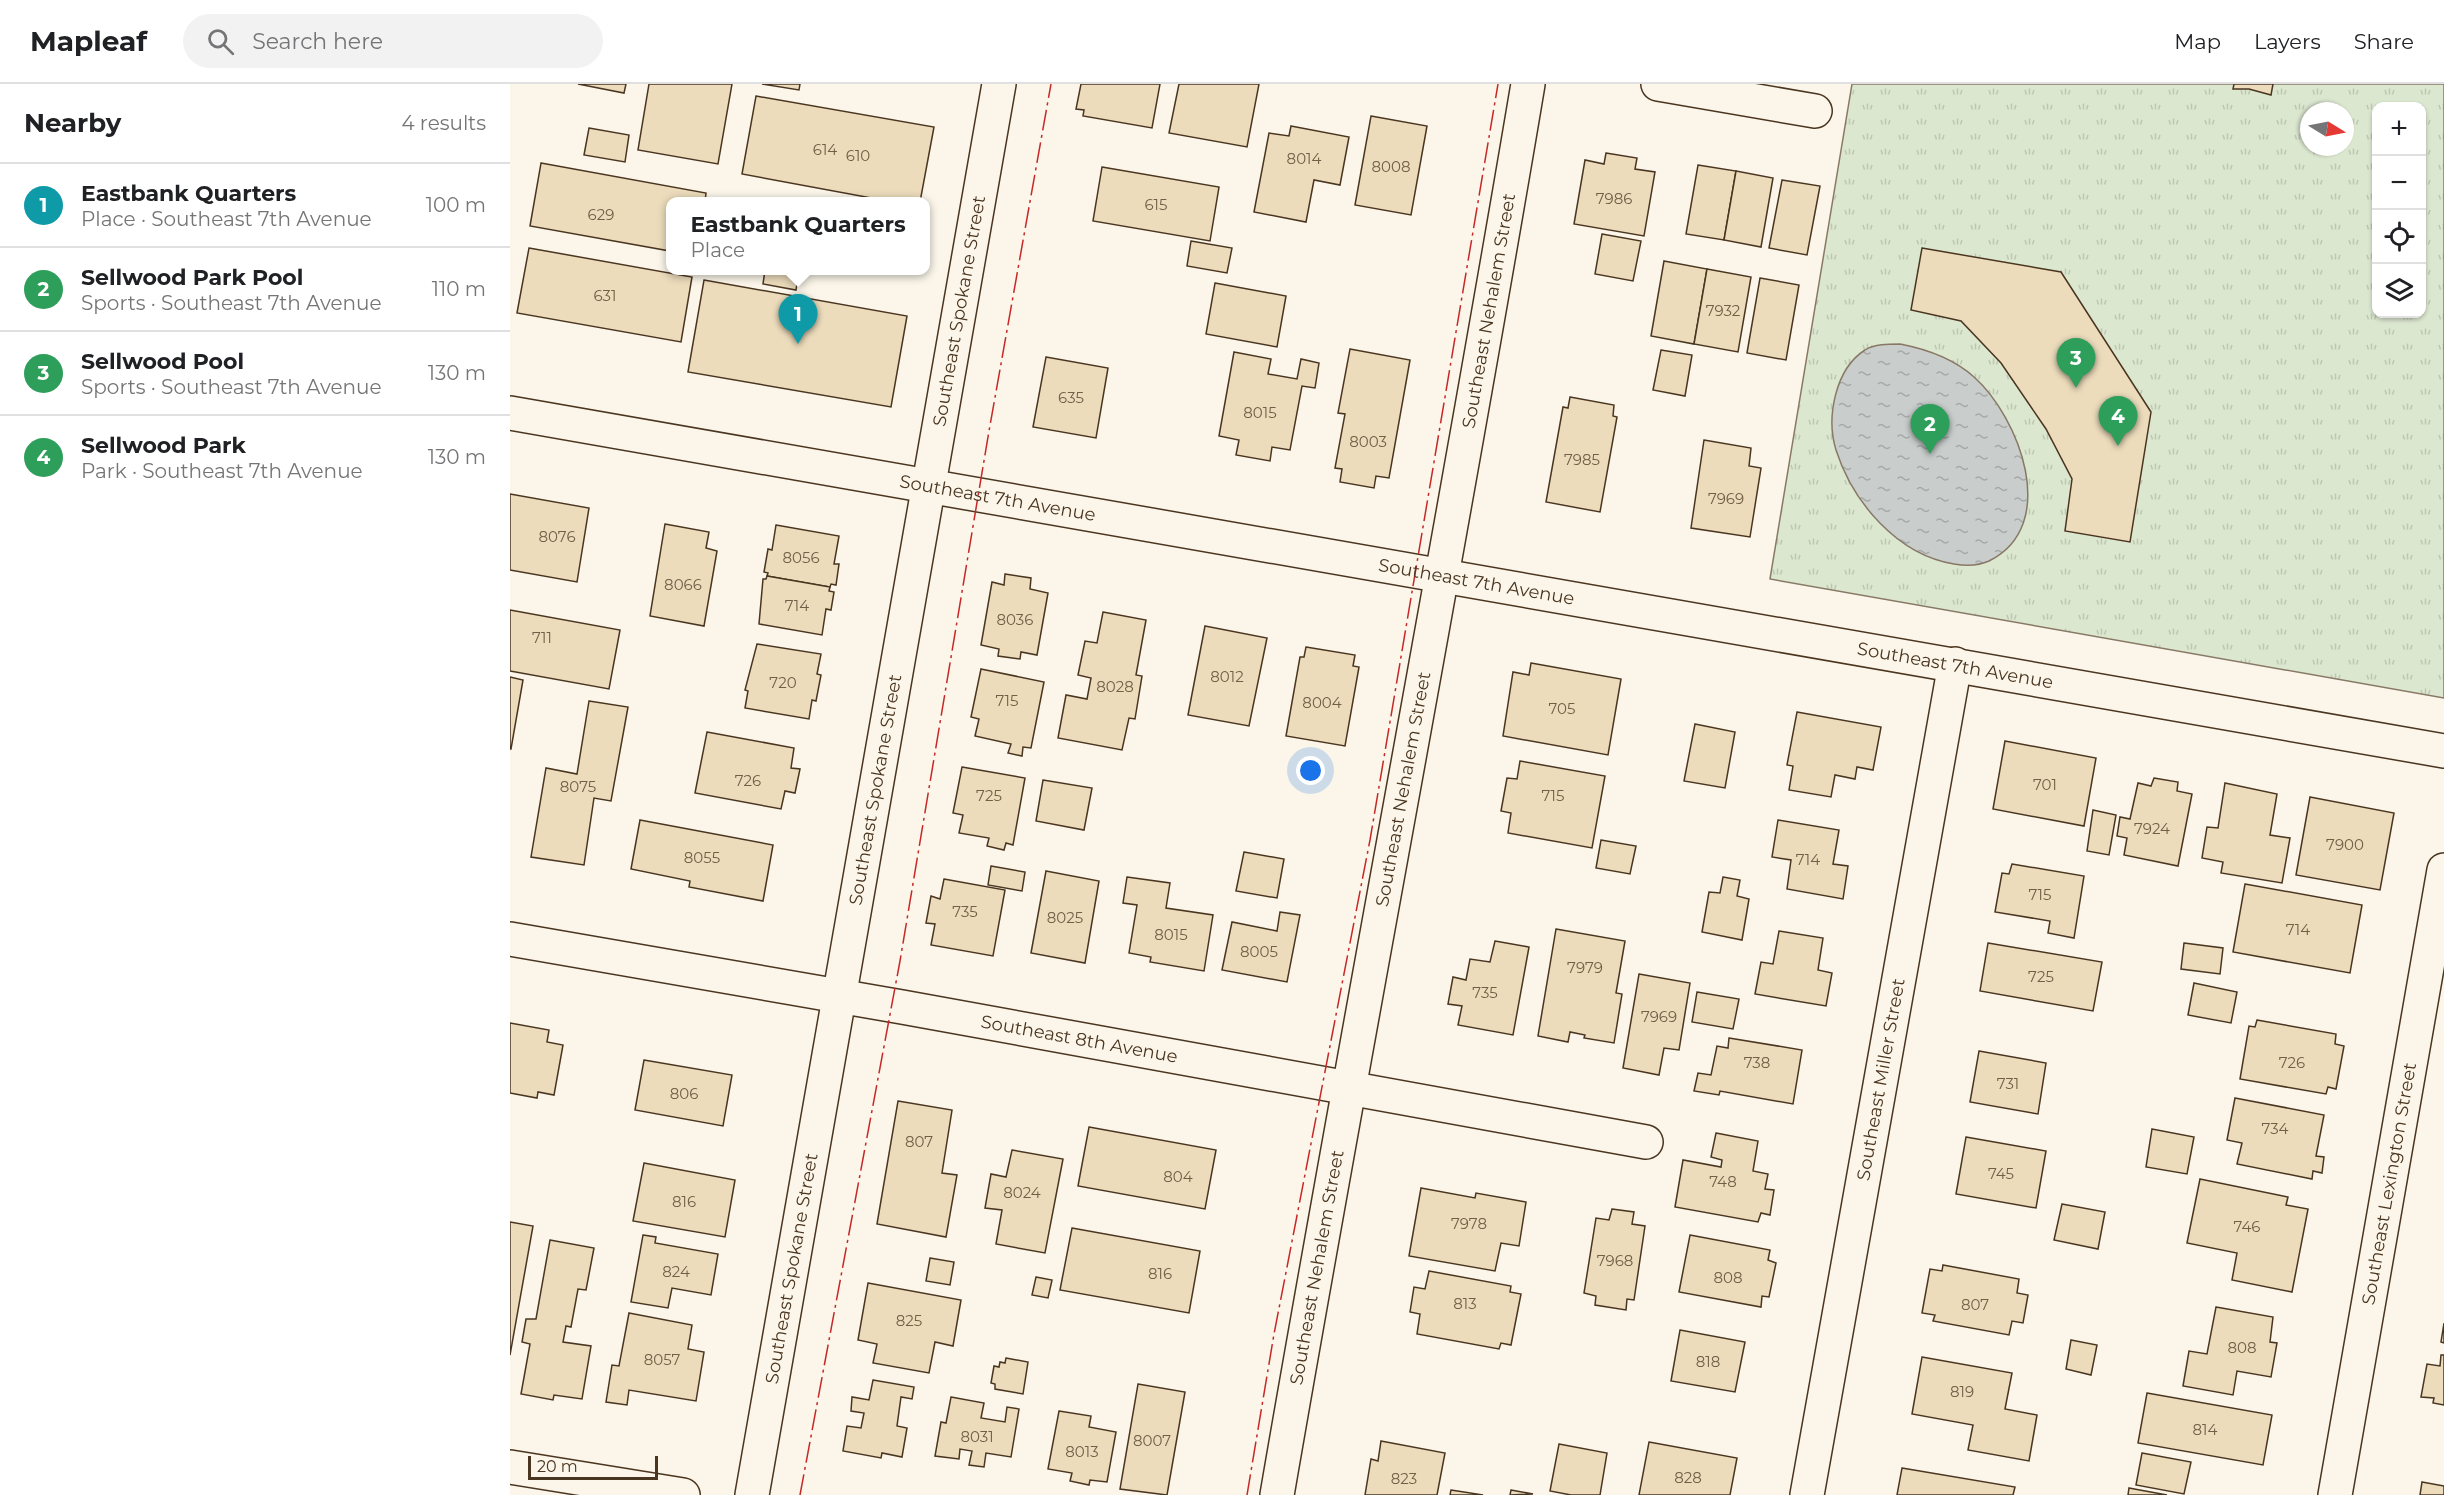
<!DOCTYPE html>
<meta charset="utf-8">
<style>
body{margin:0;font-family:Montserrat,sans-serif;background:#f2f2f2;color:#202124}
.controls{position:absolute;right:18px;top:18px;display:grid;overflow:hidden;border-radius:12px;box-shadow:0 2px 4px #0004}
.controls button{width:54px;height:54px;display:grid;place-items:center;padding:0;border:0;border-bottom:2px solid #e0e0e0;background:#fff;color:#202124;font:30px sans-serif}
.compass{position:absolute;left:1790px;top:18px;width:54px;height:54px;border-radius:50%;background:#fff;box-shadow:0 2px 4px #0004;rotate:100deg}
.scale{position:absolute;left:18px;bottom:15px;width:130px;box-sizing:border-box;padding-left:6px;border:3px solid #4a3520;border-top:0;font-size:16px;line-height:21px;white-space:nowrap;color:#4a3520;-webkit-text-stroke:4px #fbf6e9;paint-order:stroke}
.you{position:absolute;left:801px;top:687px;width:21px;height:21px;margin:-15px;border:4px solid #fff;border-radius:50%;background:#1a73e8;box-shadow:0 0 0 9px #1a73e833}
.badge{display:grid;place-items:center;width:39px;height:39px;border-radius:50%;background:#2563eb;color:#fff;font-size:20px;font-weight:700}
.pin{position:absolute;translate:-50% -50px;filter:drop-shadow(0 2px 3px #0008)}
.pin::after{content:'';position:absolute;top:32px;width:21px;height:18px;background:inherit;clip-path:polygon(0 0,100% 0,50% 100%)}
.popup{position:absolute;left:156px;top:113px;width:264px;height:78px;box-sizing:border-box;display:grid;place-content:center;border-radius:12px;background:#fff;filter:drop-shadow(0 2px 4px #0005);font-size:20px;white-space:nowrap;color:#757577}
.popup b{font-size:22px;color:#202124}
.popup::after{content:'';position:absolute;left:50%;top:100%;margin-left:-12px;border:12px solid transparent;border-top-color:#fff}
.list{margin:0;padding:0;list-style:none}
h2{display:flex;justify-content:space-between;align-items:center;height:78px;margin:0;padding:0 24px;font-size:26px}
h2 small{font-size:20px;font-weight:400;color:#757577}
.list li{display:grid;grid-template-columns:39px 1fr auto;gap:18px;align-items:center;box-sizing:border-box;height:84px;padding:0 24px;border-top:2px solid #e0e0e0}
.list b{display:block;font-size:22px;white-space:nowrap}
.list p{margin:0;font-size:20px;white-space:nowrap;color:#757577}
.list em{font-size:20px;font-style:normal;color:#757577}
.icon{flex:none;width:33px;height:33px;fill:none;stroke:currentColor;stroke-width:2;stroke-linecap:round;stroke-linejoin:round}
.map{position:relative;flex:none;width:1934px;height:1411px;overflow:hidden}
header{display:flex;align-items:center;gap:36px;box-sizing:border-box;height:84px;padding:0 30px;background:#fff;border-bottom:2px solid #e0e0e0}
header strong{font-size:28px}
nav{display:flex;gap:33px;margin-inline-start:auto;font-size:21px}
.search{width:420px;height:54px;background:#f2f2f2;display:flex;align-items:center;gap:15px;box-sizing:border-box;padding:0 21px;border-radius:33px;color:#757577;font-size:22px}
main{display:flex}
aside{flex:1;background:#fff}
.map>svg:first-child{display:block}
</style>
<header>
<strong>Mapleaf</strong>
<div class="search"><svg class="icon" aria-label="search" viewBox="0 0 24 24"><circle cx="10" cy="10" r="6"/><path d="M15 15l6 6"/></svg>Search here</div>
<nav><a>Map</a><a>Layers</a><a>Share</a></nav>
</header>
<main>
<aside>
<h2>Nearby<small>4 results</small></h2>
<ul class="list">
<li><span class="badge" style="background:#0f9aa8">1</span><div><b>Eastbank Quarters</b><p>Place · Southeast 7th Avenue</p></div><em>100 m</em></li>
<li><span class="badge" style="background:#2e9e5b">2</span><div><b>Sellwood Park Pool</b><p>Sports · Southeast 7th Avenue</p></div><em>110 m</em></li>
<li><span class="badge" style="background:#2e9e5b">3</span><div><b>Sellwood Pool</b><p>Sports · Southeast 7th Avenue</p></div><em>130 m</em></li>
<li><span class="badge" style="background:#2e9e5b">4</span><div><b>Sellwood Park</b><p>Park · Southeast 7th Avenue</p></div><em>130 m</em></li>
</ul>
</aside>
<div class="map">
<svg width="1934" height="1411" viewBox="0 0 1934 1411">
<defs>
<pattern id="park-tufts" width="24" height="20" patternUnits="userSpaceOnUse" patternTransform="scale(1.5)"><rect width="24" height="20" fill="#dce7d0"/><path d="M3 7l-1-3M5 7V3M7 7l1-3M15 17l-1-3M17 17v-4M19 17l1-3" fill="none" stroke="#bec7b2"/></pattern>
<pattern id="water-ripples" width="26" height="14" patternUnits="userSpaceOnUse" patternTransform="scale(1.5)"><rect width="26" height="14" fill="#c9cecd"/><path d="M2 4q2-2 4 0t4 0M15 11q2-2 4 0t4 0" fill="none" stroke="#a5a8a6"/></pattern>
</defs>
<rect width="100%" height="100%" fill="#fbf6e9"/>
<path fill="url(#park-tufts)" stroke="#887966" stroke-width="1.5" fill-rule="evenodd" d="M 1342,0 L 1934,0 L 1934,614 L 1260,495 ZM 1866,22 L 1912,22 L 1912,230 L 1866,230 ZM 1799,27 L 1835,27 L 1835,63 L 1799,63 Z"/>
<path fill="url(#water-ripples)" stroke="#887966" stroke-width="1.5" d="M 1390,260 C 1416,265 1443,274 1464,293 C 1509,333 1551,441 1479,477 C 1468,482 1456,482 1444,480 C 1388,471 1343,419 1326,366 C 1316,334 1325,285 1355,266 C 1364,260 1379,260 1390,260 Z"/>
<g fill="#ecdcbc" stroke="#4a3520" stroke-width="1.5">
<polygon points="68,0 116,0 114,9"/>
<polygon points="139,0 222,0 208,80 128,66"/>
<polygon points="252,0 290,0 289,6"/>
<polygon points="571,0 650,0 642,44 573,32 574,26 566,25"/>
<polygon points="669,0 749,0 737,63 659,49"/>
<polygon points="1724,0 1763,0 1761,11 1739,5 1723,5"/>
<polygon points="246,12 424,43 410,118 383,118 232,90"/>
<polygon points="861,32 917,42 901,131 845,121"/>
<polygon points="781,42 839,53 830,101 804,96 796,138 744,128 759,49 779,52"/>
<polygon points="79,44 119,51 115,78 74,71"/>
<polygon points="1096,69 1127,74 1125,85 1145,88 1134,152 1064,140 1075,76 1094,80"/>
<polygon points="31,79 196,109 195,118 160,118 160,167 20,142"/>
<polygon points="1188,81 1226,87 1214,156 1176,150"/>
<polygon points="592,83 709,103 700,157 583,137"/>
<polygon points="1226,87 1263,94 1251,163 1214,156"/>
<polygon points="1272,96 1310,102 1297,171 1259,164"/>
<polygon points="1092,150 1131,157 1123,197 1085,190"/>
<polygon points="681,157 722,164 717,189 677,182"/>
<polygon points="19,164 182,193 171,258 7,229"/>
<polygon points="1412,164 1551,188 1641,328 1620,458 1555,447 1562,395 1536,345 1491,279 1451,237 1401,226"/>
<polygon points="1154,177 1197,185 1184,260 1141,252"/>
<polygon points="1197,185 1241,193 1228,268 1184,260"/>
<polygon points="255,186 289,186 286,206 253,200"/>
<polygon points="1250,194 1289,201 1276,276 1237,269"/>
<polygon points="194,196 397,232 381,323 178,288"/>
<polygon points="705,199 776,212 767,263 696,250"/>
<polygon points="840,265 900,276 879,394 866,392 864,404 830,398 832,385 825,384 835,330 828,329"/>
<polygon points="1151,266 1182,271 1175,312 1143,306"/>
<polygon points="724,268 761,275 758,290 787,295 791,275 809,279 805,304 792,302 780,366 762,363 760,377 726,371 729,356 709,352"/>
<polygon points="536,273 598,284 586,354 523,343"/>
<polygon points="1060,313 1104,321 1103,332 1107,333 1090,428 1036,418 1053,323 1058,324"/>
<polygon points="1194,356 1241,364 1239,382 1251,384 1240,453 1181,444"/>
<polygon points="0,410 79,424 67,498 0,486"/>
<polygon points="155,440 199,448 196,464 207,467 194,542 140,532"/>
<polygon points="266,441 329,452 324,480 329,480 326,501 321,500 320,503 257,492 258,489 254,488 258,465 262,466"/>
<polygon points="495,490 521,494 520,505 538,509 527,571 511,568 510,575 488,572 489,565 471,561 482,498 494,501"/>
<polygon points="257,492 320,503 319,507 324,508 321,526 316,525 312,551 249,540 253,495 256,495"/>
<polygon points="0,526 110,546 99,605 0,587"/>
<polygon points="593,528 636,536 626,591 632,592 625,635 619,634 612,666 548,654 556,611 577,615 581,594 568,591 575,557 587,559"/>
<polygon points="695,542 757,554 739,642 678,631"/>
<polygon points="247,560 311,570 307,590 311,591 306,617 302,616 299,635 235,624 238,607 235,606"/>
<polygon points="796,563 845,571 843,582 849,583 835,662 776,652 790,573 794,573"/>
<polygon points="1021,579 1111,595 1098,671 993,652 1003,588 1019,591"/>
<polygon points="471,585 534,598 521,664 513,663 512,672 498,669 501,660 465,652 469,635 461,633"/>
<polygon points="0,593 13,596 1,665 0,665"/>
<polygon points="79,617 118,623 101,717 84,714 74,781 21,773 36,684 67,690"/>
<polygon points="1287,628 1371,643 1363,686 1347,683 1345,695 1325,691 1321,713 1279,706 1283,682 1277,681"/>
<polygon points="1185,640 1225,648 1215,704 1174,697"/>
<polygon points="197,648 284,664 281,684 290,685 285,709 275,707 271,725 185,709"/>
<polygon points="1495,657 1586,674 1574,742 1483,725"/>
<polygon points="1010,677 1095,692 1082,764 998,749 1001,729 991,727 997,694 1007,695"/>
<polygon points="452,683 515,694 503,761 496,759 494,766 477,762 479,754 449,749 453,731 443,729"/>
<polygon points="1644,694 1668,698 1667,707 1682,710 1668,782 1614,771 1617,754 1607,752 1610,733 1620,735 1628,699 1641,702"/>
<polygon points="533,696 582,704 574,746 526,737"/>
<polygon points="1715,699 1767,710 1760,751 1780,754 1772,799 1711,789 1713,778 1692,774 1697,743 1708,744"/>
<polygon points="1800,713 1884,729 1870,806 1786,791"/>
<polygon points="1583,726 1606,731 1599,771 1577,767"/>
<polygon points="130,736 263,761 253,817 179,803 180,797 121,785"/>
<polygon points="1268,736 1329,746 1323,780 1338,782 1333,815 1277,805 1281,776 1262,773"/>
<polygon points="1091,756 1126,762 1120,790 1086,784"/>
<polygon points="734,768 774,775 767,814 726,807"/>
<polygon points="1502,780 1574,792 1564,854 1538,849 1540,837 1485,828 1492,789 1499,790"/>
<polygon points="481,782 515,788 512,807 478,801"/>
<polygon points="536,787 589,797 575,879 521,869"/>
<polygon points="617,793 660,799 656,824 703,831 694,887 640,878 641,873 619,869 627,821 613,819"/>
<polygon points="1213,793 1230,796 1227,812 1239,815 1232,856 1192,848 1199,808 1210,809"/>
<polygon points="434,795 495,806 483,872 421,861 425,840 416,839 421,812 430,815"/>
<polygon points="1735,800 1852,821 1840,889 1723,868"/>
<polygon points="770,828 790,831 777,898 712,886 722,838 767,847"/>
<polygon points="1046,845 1115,857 1106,909 1112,910 1104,959 1074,954 1075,951 1060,948 1058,958 1028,952"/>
<polygon points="1269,847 1313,854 1308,886 1322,889 1316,922 1245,910 1251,878 1263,880"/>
<polygon points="985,857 1019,863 1003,951 948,941 952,922 938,920 943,893 956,896 960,875 980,878"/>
<polygon points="1478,859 1592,878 1583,927 1470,907"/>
<polygon points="1674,859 1713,864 1710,890 1671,885"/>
<polygon points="1129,890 1180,899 1169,966 1154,964 1149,991 1113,984"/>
<polygon points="1684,899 1727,908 1721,939 1678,931"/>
<polygon points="1187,908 1229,915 1223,945 1182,938"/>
<polygon points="1747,936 1826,950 1825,960 1834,962 1826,1005 1818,1003 1816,1010 1730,995 1739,942 1745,943"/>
<polygon points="0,939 39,946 37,958 53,961 44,1011 28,1008 27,1014 0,1009"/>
<polygon points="1219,954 1292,966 1283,1020 1210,1007 1209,1011 1184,1007 1188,989 1201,991 1207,962 1218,964"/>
<polygon points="1469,967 1536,979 1528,1030 1460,1018"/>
<polygon points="134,976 222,991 213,1042 125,1026"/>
<polygon points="1725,1014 1814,1031 1806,1072 1814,1073 1812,1089 1803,1087 1802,1095 1727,1080 1732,1059 1717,1056"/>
<polygon points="388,1017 442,1026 432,1089 447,1091 436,1153 367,1140"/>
<polygon points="579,1043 706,1066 695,1125 568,1102"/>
<polygon points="1642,1045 1684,1053 1677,1090 1636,1083"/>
<polygon points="1206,1049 1248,1057 1243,1087 1258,1090 1255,1105 1264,1106 1260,1131 1251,1129 1248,1138 1165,1123 1173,1076 1211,1083 1212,1076 1201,1073"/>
<polygon points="1456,1053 1536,1067 1526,1124 1446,1110"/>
<polygon points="502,1066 553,1075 535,1169 486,1160 492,1126 475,1124 481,1090 496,1093"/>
<polygon points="134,1079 225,1096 215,1153 123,1137"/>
<polygon points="1690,1095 1778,1113 1776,1121 1798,1125 1782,1208 1722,1196 1727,1169 1677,1159"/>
<polygon points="911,1104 965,1114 966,1109 1016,1118 1009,1162 991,1159 985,1187 899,1172"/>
<polygon points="1552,1120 1595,1128 1588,1165 1544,1156"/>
<polygon points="1102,1125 1124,1128 1122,1140 1135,1142 1124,1216 1117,1215 1116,1226 1085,1221 1086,1212 1074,1209 1086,1134 1099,1136"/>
<polygon points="0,1138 23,1142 0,1271"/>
<polygon points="562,1144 690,1167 679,1229 550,1206"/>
<polygon points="133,1151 146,1153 145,1159 208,1170 201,1211 162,1204 158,1224 121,1218"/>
<polygon points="1180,1151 1260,1166 1258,1176 1266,1179 1259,1213 1252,1212 1251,1223 1169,1208"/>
<polygon points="40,1156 84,1164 76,1206 68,1205 61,1243 56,1242 53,1258 81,1262 72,1315 44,1311 43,1316 11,1310 20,1260 12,1258 16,1235 26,1235"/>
<polygon points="420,1174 444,1178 440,1201 416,1197"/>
<polygon points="1433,1181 1509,1195 1507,1209 1518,1211 1513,1239 1502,1237 1499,1251 1423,1237 1425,1231 1412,1229 1420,1185 1432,1187"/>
<polygon points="919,1187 1001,1202 1000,1208 1011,1210 1001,1261 991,1259 989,1265 907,1250 910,1230 900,1228 904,1203 915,1205"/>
<polygon points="526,1193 542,1196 538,1214 522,1211"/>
<polygon points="358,1199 451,1216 443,1262 425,1258 419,1289 363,1279 367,1260 348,1256"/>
<polygon points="1706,1223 1763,1233 1760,1258 1767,1259 1761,1293 1727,1287 1723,1311 1673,1302 1679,1267 1697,1270"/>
<polygon points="119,1229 182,1241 178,1265 194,1268 186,1317 119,1306 117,1321 96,1318 102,1281 109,1282"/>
<polygon points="1934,1239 1934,1259 1931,1258"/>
<polygon points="1170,1246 1235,1258 1225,1308 1161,1297"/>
<polygon points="1561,1256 1587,1261 1581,1291 1556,1285"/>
<polygon points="1931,1271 1934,1271 1934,1321 1923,1319 1924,1314 1911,1313 1917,1280 1930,1282"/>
<polygon points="1412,1273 1502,1289 1495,1325 1527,1331 1519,1377 1458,1366 1463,1341 1402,1330"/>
<polygon points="496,1274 518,1278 513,1310 485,1305 485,1300 481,1299 484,1282 489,1283 490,1278 495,1279"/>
<polygon points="363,1296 404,1303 402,1315 391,1313 387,1342 397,1344 392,1373 372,1369 371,1374 333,1367 337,1342 351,1344 354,1329 341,1327 342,1313 359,1316"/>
<polygon points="628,1300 675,1308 657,1411 610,1405"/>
<polygon points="1637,1309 1762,1331 1753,1381 1628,1359"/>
<polygon points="441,1313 474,1319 471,1334 495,1338 497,1323 509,1325 501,1373 476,1369 474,1383 459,1381 462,1367 450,1365 449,1375 425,1372 431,1338 436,1339"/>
<polygon points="549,1327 581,1332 579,1343 606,1348 597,1398 580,1396 579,1401 560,1397 562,1389 538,1385"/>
<polygon points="871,1357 935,1369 927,1411 855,1411 861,1375 868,1377"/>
<polygon points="1139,1358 1227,1374 1220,1411 1129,1411"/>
<polygon points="1049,1360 1097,1369 1090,1411 1061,1411 1040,1407"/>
<polygon points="1632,1369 1681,1378 1674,1410 1626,1401"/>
<polygon points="1392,1384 1505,1403 1503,1411 1387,1411"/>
<polygon points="1912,1398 1934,1402 1934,1411 1910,1411"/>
<polygon points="1619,1404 1657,1411 1618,1411"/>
<polygon points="941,1406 973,1411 940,1411"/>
<polygon points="1001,1406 1023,1410 1000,1411"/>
</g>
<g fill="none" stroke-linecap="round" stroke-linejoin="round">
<defs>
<g id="minor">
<polyline points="1148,0 1305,27"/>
<path id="s1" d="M 0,329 L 1934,667"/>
<path id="s2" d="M 0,855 L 392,923 L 1136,1058"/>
<polyline points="0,1383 173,1411"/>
<path id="s3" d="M 242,1411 L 489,0"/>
<path id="s4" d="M 767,1411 C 848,940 939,471 1018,0"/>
<path id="s5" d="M 1297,1411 L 1445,580"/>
<path id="s6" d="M 1825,1411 L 1934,786"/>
</g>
</defs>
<use href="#minor" stroke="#4a3520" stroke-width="36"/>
<use href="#minor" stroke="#fbf6e9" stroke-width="33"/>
<g stroke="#c62828" stroke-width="1.5" stroke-dasharray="21 4.5 3 4.5" stroke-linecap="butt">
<polyline points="290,1411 390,877 479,347 541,0"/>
<polyline points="737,1411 764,1250 860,756 988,0"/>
</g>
</g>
<g text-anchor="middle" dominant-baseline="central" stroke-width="4.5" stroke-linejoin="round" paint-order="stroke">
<g font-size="15" fill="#725f47">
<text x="315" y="65">614</text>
<text x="348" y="71">610</text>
<text x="794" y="74">8014</text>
<text x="881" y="82">8008</text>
<text x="1104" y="114">7986</text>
<text x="646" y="120">615</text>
<text x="91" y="130">629</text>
<text x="95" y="211">631</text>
<text x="1213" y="226">7932</text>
<text x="561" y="313">635</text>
<text x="750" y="328">8015</text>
<text x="858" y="357">8003</text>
<text x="1072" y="375">7985</text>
<text x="1216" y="414">7969</text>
<text x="47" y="452">8076</text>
<text x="291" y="473">8056</text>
<text x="173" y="500">8066</text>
<text x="287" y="521">714</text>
<text x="505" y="535">8036</text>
<text x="32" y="553">711</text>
<text x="717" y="592">8012</text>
<text x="273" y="598">720</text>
<text x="605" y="602">8028</text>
<text x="497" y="616">715</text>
<text x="812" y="618">8004</text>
<text x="1052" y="624">705</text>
<text x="238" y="696">726</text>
<text x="1535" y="700">701</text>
<text x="68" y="702">8075</text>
<text x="479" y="711">725</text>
<text x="1043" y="711">715</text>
<text x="1642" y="744">7924</text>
<text x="1835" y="760">7900</text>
<text x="192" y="773">8055</text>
<text x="1298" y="775">714</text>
<text x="1530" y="810">715</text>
<text x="455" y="827">735</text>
<text x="555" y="833">8025</text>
<text x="1788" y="845">714</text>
<text x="661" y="850">8015</text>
<text x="749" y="867">8005</text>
<text x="1075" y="883">7979</text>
<text x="1531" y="892">725</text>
<text x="975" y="908">735</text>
<text x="1149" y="932">7969</text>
<text x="1247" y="978">738</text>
<text x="1782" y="978">726</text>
<text x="1498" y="999">731</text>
<text x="174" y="1009">806</text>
<text x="1765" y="1044">734</text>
<text x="409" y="1057">807</text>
<text x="1491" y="1089">745</text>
<text x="668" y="1092">804</text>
<text x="1213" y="1097">748</text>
<text x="512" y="1108">8024</text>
<text x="174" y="1117">816</text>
<text x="959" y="1139">7978</text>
<text x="1737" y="1142">746</text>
<text x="1105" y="1176">7968</text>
<text x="166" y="1187">824</text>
<text x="650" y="1189">816</text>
<text x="1218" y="1193">808</text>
<text x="955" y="1219">813</text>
<text x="1465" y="1220">807</text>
<text x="399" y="1236">825</text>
<text x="1732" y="1263">808</text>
<text x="152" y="1275">8057</text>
<text x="1198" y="1277">818</text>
<text x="1452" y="1307">819</text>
<text x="1695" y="1345">814</text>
<text x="467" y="1352">8031</text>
<text x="642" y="1356">8007</text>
<text x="572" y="1367">8013</text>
<text x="1178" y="1393">828</text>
<text x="894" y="1394">823</text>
</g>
<g font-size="18" fill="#4a3520" stroke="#fbf6e9">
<text stroke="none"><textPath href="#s3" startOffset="1202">Southeast Spokane Street</textPath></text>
<text stroke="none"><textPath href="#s4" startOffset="1203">Southeast Nehalem Street</textPath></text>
<text stroke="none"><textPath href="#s1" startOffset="495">Southeast 7th Avenue</textPath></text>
<text stroke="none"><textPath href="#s1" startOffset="981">Southeast 7th Avenue</textPath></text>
<text stroke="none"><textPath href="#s1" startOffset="1467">Southeast 7th Avenue</textPath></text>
<text stroke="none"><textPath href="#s3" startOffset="716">Southeast Spokane Street</textPath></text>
<text stroke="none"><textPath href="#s4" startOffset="717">Southeast Nehalem Street</textPath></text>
<text stroke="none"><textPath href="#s2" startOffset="578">Southeast 8th Avenue</textPath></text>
<text stroke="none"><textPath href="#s5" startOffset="422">Southeast Miller Street</textPath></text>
<text stroke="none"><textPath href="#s6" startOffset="316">Southeast Lexington Street</textPath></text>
<text stroke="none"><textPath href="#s3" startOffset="230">Southeast Spokane Street</textPath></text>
<text stroke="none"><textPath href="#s4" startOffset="231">Southeast Nehalem Street</textPath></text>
</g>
</g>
</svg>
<div class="controls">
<button>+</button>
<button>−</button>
<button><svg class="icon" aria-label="locate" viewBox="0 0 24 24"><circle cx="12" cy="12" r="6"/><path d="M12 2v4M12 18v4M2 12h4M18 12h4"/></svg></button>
<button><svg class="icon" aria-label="layers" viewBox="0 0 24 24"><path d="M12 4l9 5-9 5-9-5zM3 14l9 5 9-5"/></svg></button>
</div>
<svg class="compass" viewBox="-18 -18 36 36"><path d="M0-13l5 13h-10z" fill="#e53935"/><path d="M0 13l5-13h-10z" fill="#757577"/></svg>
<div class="scale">20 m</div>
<div class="you"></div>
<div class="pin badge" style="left:288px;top:260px;background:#0f9aa8">1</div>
<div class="popup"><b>Eastbank Quarters</b>Place</div>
<div class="pin badge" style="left:1420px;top:370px;background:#2e9e5b">2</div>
<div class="pin badge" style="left:1566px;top:304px;background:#2e9e5b">3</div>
<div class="pin badge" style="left:1608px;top:362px;background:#2e9e5b">4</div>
</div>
</main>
